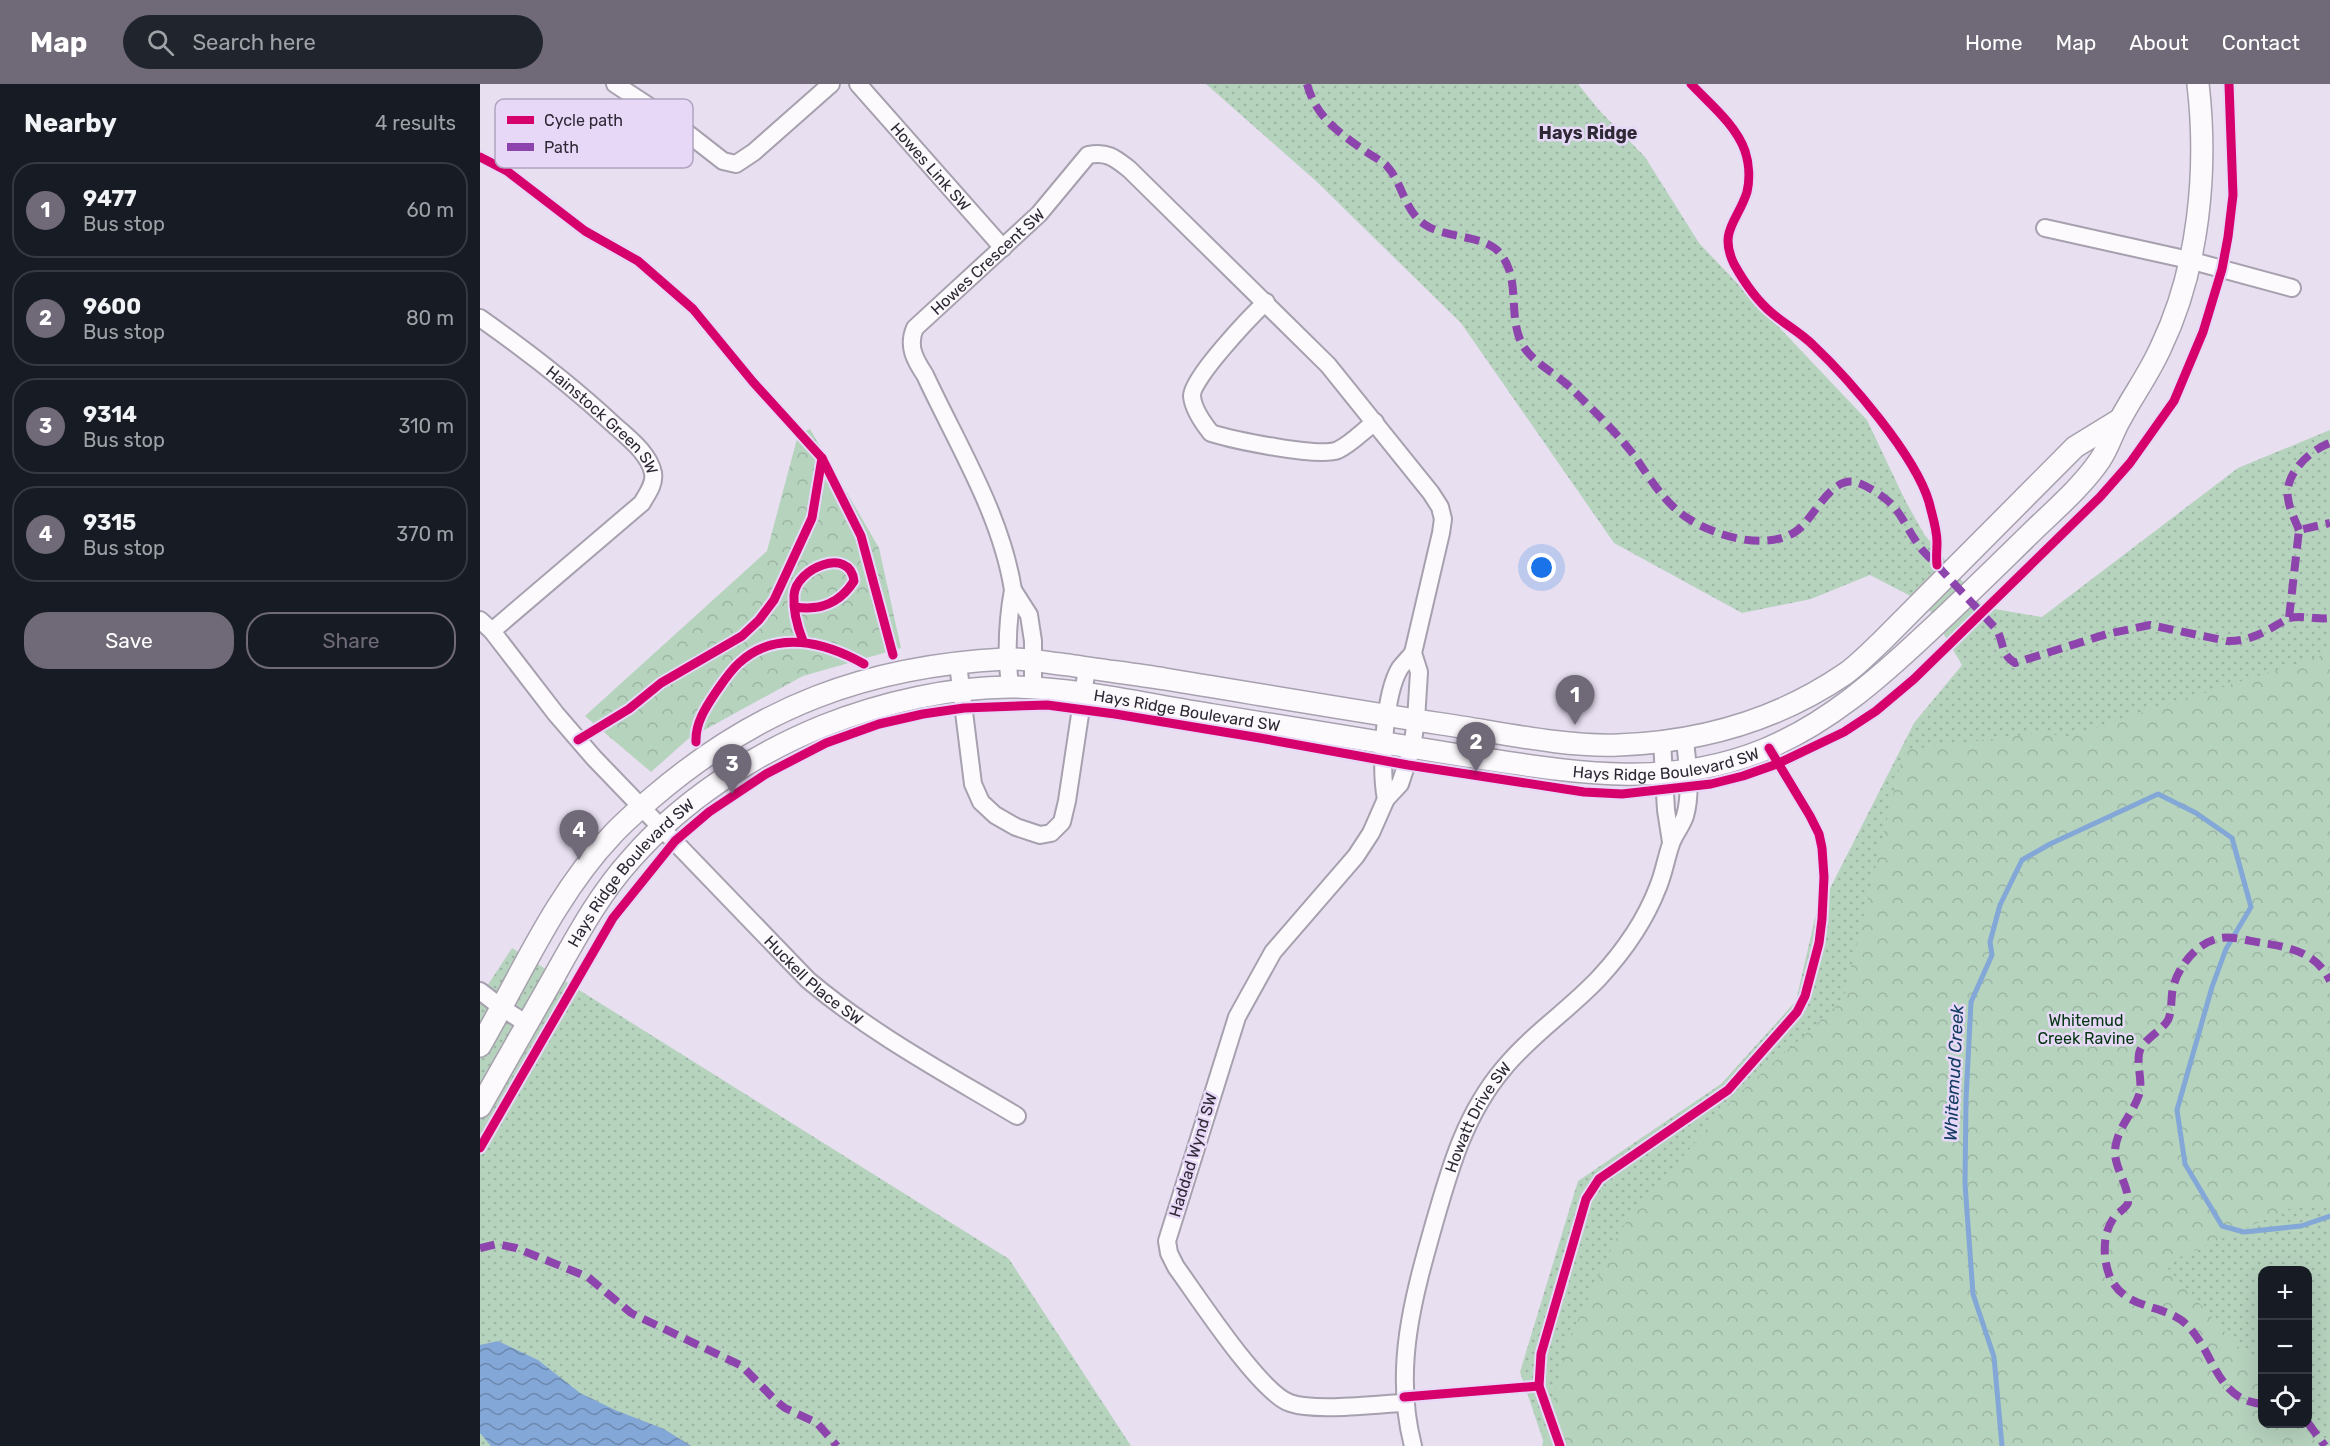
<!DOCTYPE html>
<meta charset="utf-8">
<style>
body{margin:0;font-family:Rubik,sans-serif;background:#20242c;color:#f1f3f6}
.controls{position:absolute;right:18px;bottom:18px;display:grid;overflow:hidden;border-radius:12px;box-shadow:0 6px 24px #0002}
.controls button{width:54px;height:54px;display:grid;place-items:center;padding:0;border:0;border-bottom:2px solid #363941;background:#171b24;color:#f1f3f6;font:30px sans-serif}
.you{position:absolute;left:1062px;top:484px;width:21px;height:21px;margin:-15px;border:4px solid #fff;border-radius:50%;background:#1a73e8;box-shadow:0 0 0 9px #1a73e833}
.badge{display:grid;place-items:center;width:39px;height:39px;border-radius:50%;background:#706977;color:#fff;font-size:20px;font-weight:700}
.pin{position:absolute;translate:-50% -50px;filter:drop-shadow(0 2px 3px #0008)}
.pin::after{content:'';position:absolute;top:32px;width:21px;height:18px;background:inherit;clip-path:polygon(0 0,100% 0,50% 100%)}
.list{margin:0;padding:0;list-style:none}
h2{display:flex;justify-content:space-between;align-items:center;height:78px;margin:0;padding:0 24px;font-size:26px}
h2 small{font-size:20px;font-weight:400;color:#9ea1a6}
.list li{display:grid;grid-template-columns:39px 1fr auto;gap:18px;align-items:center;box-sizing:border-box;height:96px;margin:0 12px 12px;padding:0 12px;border:2px solid #363941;border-radius:24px}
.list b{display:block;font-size:22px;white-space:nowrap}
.list p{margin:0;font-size:20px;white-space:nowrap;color:#9ea1a6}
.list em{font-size:20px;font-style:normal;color:#9ea1a6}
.actions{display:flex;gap:12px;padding:18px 24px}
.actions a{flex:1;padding:14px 0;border:2px solid #706977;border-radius:24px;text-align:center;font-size:21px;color:#706977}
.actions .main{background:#706977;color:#fff}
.icon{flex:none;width:33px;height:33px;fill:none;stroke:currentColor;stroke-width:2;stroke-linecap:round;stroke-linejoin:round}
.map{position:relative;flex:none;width:1850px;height:1362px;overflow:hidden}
header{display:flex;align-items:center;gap:36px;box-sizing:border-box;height:84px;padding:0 30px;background:#706977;color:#fff}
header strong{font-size:28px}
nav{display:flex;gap:33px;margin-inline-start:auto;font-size:21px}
.search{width:420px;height:54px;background:#20242c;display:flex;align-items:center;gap:15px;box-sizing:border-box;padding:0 21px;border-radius:33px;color:#9ea1a6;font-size:22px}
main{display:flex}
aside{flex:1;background:#171b24}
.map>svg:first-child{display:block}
</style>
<header>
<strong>Map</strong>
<div class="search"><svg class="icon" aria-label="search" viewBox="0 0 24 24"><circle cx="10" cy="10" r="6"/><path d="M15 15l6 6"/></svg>Search here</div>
<nav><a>Home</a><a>Map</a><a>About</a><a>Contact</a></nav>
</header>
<main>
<aside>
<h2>Nearby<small>4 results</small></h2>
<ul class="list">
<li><span class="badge">1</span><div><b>9477</b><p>Bus stop</p></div><em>60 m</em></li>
<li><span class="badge">2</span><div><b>9600</b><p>Bus stop</p></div><em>80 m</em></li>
<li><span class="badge">3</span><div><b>9314</b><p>Bus stop</p></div><em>310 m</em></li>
<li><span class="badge">4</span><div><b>9315</b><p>Bus stop</p></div><em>370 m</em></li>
</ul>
<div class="actions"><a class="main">Save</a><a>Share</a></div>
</aside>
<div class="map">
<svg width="1850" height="1362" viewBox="0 0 1850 1362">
<defs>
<pattern id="grass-dots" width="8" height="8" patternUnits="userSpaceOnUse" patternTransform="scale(1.5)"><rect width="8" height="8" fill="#b6d3be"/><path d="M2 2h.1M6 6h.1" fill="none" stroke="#9db5a4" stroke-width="1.8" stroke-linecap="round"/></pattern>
<pattern id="forest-crowns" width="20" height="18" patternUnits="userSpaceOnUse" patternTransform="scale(1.5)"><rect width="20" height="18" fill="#b6d3be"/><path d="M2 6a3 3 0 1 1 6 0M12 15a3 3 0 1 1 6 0" fill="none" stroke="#9db5a4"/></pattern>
<pattern id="water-waves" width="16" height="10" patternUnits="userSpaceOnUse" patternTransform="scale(1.5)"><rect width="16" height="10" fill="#83a7d6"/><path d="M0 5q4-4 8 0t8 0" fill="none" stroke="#6c88ae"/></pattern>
</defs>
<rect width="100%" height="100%" fill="#e8dff1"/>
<g fill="url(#grass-dots)" fill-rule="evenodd">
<path d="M 726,0 L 1098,0 L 1119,26 L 1165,73 L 1219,159 L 1387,336 L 1425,416 L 1444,450 L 1503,523 L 1562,533 L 1758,384 L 1850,346 L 1850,1362 L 1065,1362 L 1040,1288 L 1098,1097 L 1241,1000 L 1316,917 L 1335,834 L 1434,639 L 1482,581 L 1446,520 L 1390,491 L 1331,515 L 1262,529 L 1134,459 L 981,239 L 836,97 ZM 1782,1186 L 1828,1186 L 1828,1340 L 1782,1340 Z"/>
<polygon points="32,864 529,1175 651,1362 0,1362 0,913"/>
</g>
<g fill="url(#forest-crowns)">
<polygon points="330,345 399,464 421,564 323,592 208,655 171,688 105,632 287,467 318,351"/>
<polygon points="1850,569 1850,1122 1818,1121 1684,1180 1782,1289 1782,1340 1822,1340 1839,1362 1062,1362 1088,1257 1142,1143 1250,1018 1363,916 1424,666 1568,648 1583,654"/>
</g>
<polygon fill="url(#water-waves)" points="18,1257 58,1276 100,1309 135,1326 184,1345 211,1362 11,1362 0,1349 0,1261"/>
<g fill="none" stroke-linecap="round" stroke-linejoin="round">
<polyline stroke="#83a7d6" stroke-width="5" points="1522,1362 1514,1273 1493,1210 1485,1100 1486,1015 1491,918 1512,871 1510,858 1520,821 1542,776 1570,760 1678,710 1716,729 1752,754 1771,823 1746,865 1732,903 1697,1026 1705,1080 1742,1142 1764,1148 1821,1142 1850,1132"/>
<defs>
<g id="minor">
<polyline points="135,0 193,38 243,77 256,80 274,68 351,0"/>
<path id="s1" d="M 378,0 L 523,164"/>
<polyline points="1565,144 1709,176 1812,204"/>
<path d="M 786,218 C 771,232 711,295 712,312 C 713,325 723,339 731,349 C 753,356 839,374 858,366 C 871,360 883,347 895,338"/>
<path id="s2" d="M 0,234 C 47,267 91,301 133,340 C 147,353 169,369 173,389 C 175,400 167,410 162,419 L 12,547"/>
<path id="s3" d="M 533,506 C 521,430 477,360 445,291 C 435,276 427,262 435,244 L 559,130 L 608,71 C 627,67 635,74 649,85 L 848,281 L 951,409 L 960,423 L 963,435 L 961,449 L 933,569 L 939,588 L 936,636 L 932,664 L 920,700 L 906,715 L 891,749 L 876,772 L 793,868 L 757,933 L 687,1157 L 689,1169 L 696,1183 C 718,1213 780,1309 810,1319 C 836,1328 895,1320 924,1319"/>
<path id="s4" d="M 0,536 L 12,547 L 76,630 L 114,674 L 328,896 C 392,950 465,989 537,1032"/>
<polyline points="478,580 493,700 501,718 515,731 536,743 560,751 571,749 582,738 587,717 607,584"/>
<path d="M 530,603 C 526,570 527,539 533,506 L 549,531 L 553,557 L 553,604"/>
<polyline points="1182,657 1186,726 1191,758"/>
<path d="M 906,715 C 900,685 904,610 920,584 C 924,579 929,574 933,569"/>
<polyline points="0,907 22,924 47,940"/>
<path id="s5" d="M 933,1362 C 913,1285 933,1214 954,1140 C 970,1084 985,1030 1024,984 C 1052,950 1089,926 1119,894 C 1144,867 1165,837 1178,803 C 1184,789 1186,774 1191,760 C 1194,750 1202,742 1205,732 C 1212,708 1207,679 1205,655"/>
</g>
<g id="tertiary">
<path d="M 0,962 C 41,891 75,811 132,751 C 144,738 159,725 173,713 C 278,623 387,582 525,575 C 546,574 568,579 589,581 C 621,586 653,590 685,595 C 777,610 870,626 962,640 C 1018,648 1083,663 1138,661 C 1221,658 1296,637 1365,590 C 1378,581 1389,569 1401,558 L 1595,363 L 1639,336"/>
<path id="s6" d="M 0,1023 C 25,979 50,935 75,891 C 98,850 120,809 152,774 C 202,717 272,671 343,642 C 401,619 473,602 536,603 C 602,605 668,621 733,631 C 822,645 910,660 998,674 C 1097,689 1190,705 1286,665 C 1348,639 1398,595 1447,549 C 1484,515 1520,479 1556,444 C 1578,423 1603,401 1620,376 C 1629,363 1633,347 1641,334 C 1654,310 1670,288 1681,263 C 1719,184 1728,86 1718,0"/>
</g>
</defs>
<use href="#minor" stroke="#a7a0ae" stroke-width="20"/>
<use href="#tertiary" stroke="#a7a0ae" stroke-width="24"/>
<use href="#minor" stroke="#fcfafd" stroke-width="16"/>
<use href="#tertiary" stroke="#fcfafd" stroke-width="21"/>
<g stroke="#8e44ad" stroke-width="8" stroke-dasharray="15 8" stroke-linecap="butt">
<path d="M 827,0 C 836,33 858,48 885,67 C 891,71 900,76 906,81 C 923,99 923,125 944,140 C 965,155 1002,150 1019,168 C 1042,194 1027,231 1042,260 C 1053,280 1078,290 1094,307 C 1115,328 1138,350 1156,374 C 1171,396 1185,420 1209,435 C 1236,452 1285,467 1315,448 C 1333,437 1349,393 1375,398 C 1385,400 1407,414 1413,422 C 1423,433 1429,448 1438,460 C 1442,467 1449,473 1455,479 C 1475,501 1496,523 1517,546 C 1524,559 1521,571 1535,579 L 1627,550 L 1670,541 L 1747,557 C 1771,558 1789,545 1809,534 L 1819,446 L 1850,439"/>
<path d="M 1819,446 C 1815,436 1809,424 1808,414 C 1804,390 1830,366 1850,359"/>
<path d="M 1809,534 C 1824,531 1836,536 1850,534"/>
<polyline points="0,1164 17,1160 36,1164 108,1193 151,1229 262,1282 295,1316 305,1324 337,1339 357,1362"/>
<path d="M 1782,1320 C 1736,1316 1735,1269 1707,1241 C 1685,1219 1645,1227 1630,1193 C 1623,1176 1622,1151 1633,1135 C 1637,1128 1645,1126 1648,1119 C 1649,1101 1634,1084 1635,1066 C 1637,1044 1652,1031 1659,1011 C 1663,998 1657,984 1659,970 C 1661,956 1681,948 1688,936 C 1693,925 1690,912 1694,900 C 1700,880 1719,857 1741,854 C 1753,852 1769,857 1782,859 C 1810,863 1837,869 1850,897"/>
<polyline points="1828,1339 1845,1362"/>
</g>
<defs>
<g id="cycleway">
<path d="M 1211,0 C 1230,20 1256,41 1265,67 C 1269,79 1270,95 1267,108 C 1258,137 1238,147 1254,180 C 1264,198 1277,217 1293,230 C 1306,241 1321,249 1333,261 C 1369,295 1435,371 1449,418 C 1452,431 1457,445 1457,458 C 1457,466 1456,473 1457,481"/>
<polyline points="0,73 27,87 105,147 158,177 213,225 273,298 342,374 381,452 413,571"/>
<path d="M 315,523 C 341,527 360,519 374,497 C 370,462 316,484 314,511 C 313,527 317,542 323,557"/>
<polyline points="98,656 149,625 181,599 262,552 279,536 294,516 332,434 342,374"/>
<path d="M 216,658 C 215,639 226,623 236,608 C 243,598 250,587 259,579 C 296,545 345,558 384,580"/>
<polyline points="0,1064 133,834 195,757 229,728 286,690 346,659 399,640 443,630 484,624 567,621 635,630 780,654 928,681 1104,708 1142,710 1231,700 1263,692 1297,680 1364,648 1396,627 1434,595 1620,413 1650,379 1694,317 1723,248 1742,185 1748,153 1753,111 1749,0"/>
<polyline points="924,1313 1059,1302"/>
<polyline points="1080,1362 1059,1302 1061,1270 1106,1115 1119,1095 1248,1006 1317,928 1325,912 1339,859 1342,835 1344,793 1342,764 1339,750 1330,732 1289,664"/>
</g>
</defs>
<use href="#cycleway" stroke="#e7d8f8" stroke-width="13"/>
<use href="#cycleway" stroke="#d6006c" stroke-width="9"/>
</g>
<g text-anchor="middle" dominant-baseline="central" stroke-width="5" stroke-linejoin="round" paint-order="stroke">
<g font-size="16" fill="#2f2936" stroke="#e7d8f8">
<text stroke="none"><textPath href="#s1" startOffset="110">Howes Link SW</textPath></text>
<text stroke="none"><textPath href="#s3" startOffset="382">Howes Crescent SW</textPath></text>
<text stroke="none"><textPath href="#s2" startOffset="160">Hainstock Green SW</textPath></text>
<text stroke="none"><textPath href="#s6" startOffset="897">Hays Ridge Boulevard SW</textPath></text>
<text stroke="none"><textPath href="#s6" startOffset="1382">Hays Ridge Boulevard SW</textPath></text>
<text stroke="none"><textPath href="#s6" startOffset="280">Hays Ridge Boulevard SW</textPath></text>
<text stroke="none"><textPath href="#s4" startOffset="492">Huckell Place SW</textPath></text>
<text stroke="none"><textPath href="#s5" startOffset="342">Howatt Drive SW</textPath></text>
<text transform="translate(713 1071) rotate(-73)">Haddad Wynd SW</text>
</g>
<g font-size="16" fill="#033610" stroke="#e7d8f8">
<text x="1606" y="936">Whitemud<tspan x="1606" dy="18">Creek Ravine</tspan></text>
</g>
<g font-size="18" font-weight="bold" fill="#2f2936" stroke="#e7d8f8">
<text x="1108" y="49">Hays Ridge</text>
</g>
<g font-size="18" font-style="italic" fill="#143c63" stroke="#e7d8f8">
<text transform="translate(1474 989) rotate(-87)">Whitemud Creek</text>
</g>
</g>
<rect x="15" y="15" width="198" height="69" rx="9" fill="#e7d8f8" stroke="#b0a4be" stroke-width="1.5"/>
<rect x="27" y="32" width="27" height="8" fill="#d6006c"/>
<rect x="27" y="59" width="27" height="8" fill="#8e44ad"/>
<g font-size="16" fill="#2f2936">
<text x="64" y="42">Cycle path</text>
<text x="64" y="69">Path</text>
</g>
</svg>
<div class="controls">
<button>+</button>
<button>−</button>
<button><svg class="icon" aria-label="locate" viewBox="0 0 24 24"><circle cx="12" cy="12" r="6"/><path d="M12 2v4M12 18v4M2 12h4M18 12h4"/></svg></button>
</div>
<div class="you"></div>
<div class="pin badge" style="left:1095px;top:641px">1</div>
<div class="pin badge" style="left:996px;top:688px">2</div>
<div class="pin badge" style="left:252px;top:710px">3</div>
<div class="pin badge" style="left:99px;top:776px">4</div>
</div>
</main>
